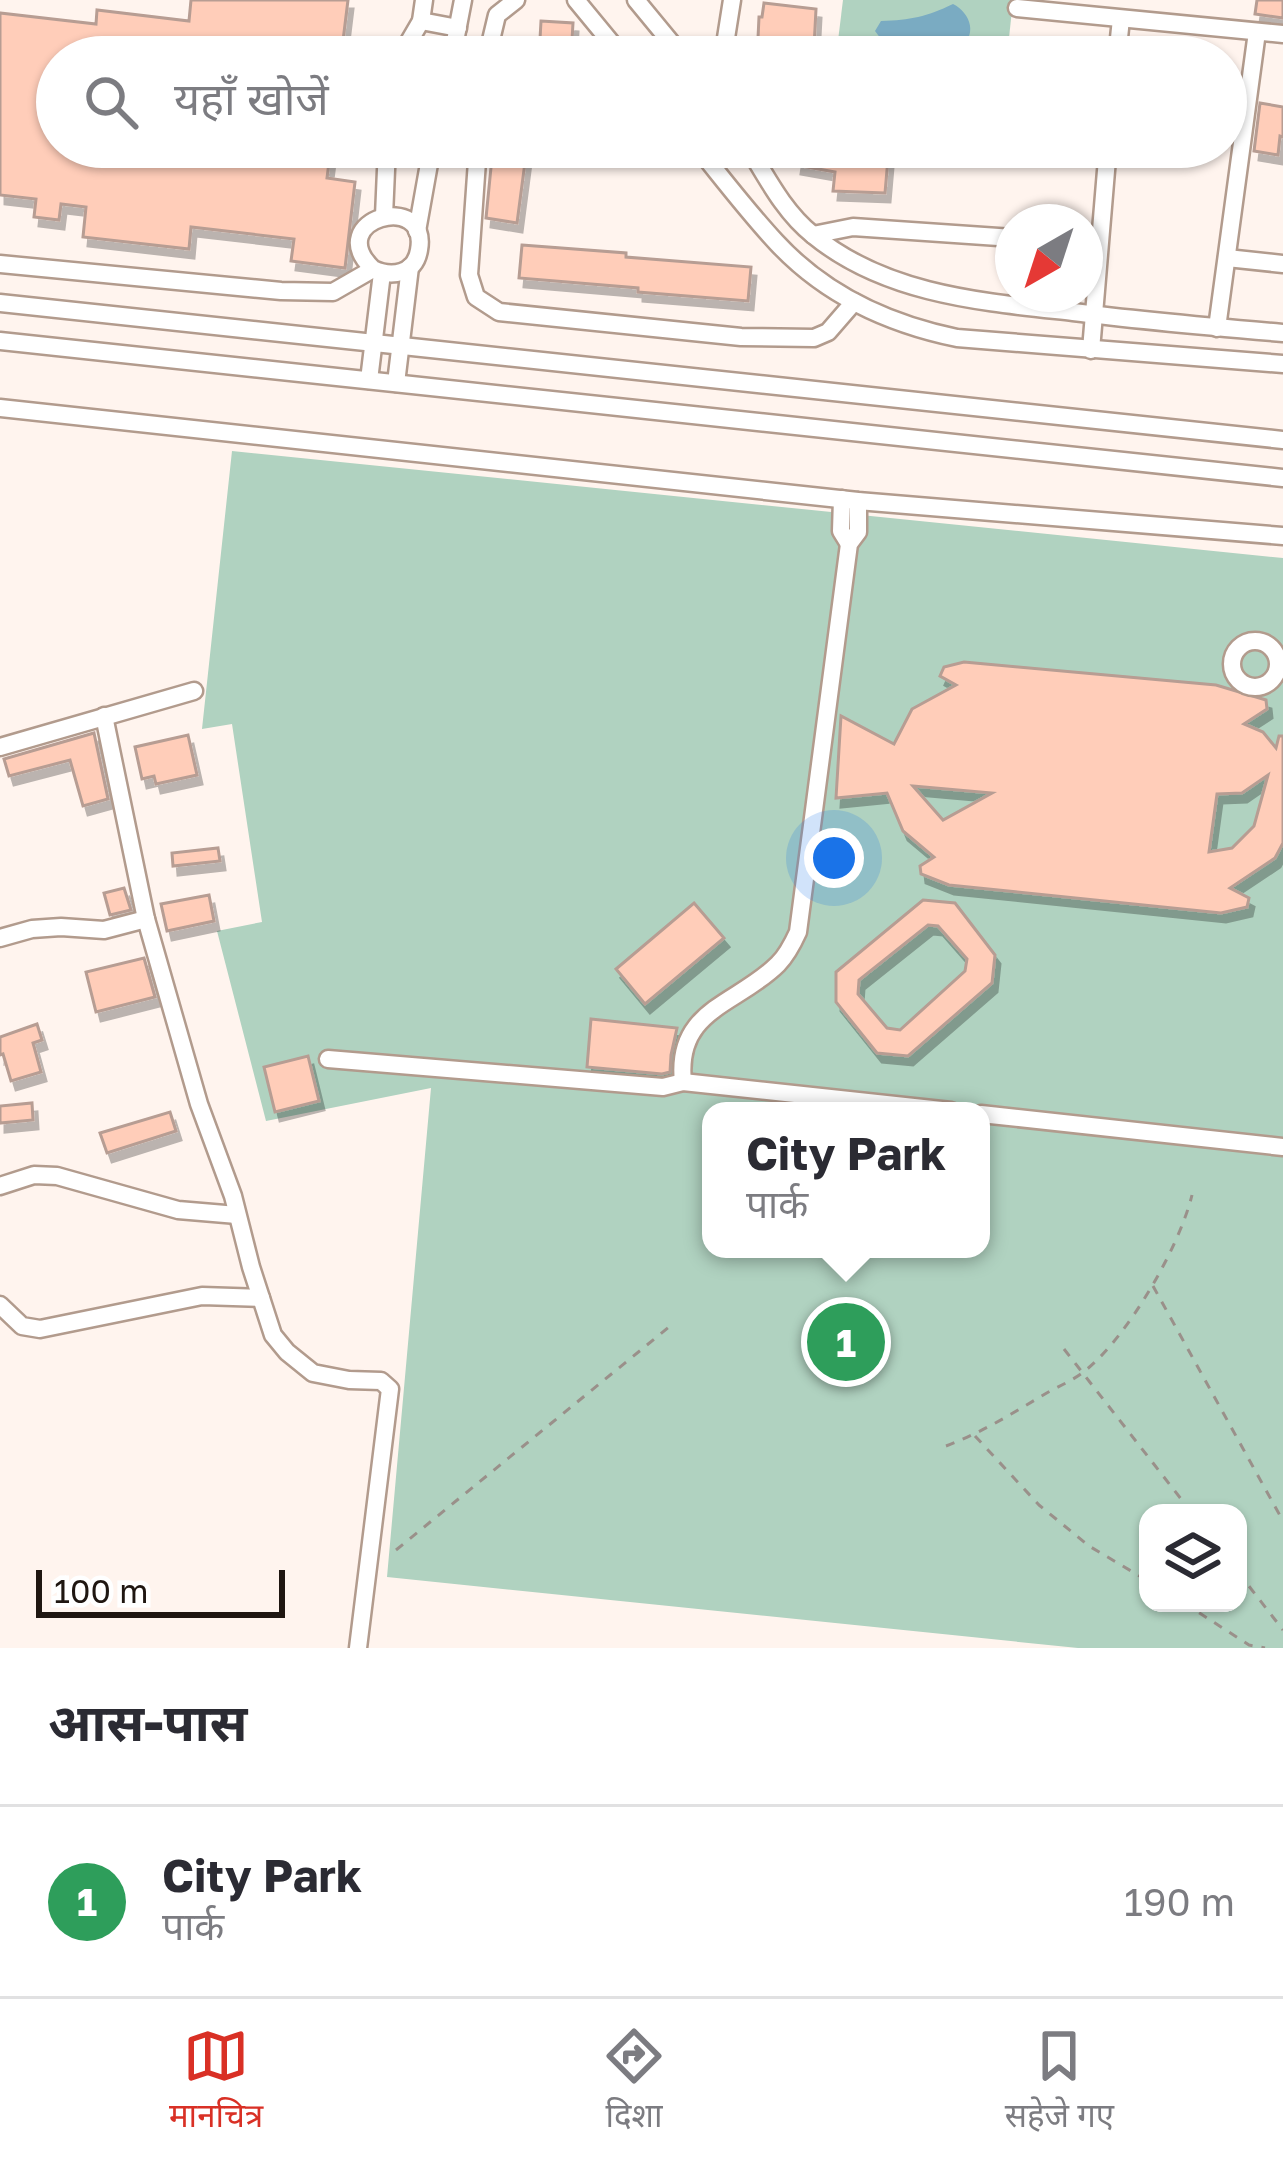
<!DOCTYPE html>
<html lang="hi">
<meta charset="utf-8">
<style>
body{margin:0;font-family:"Golos Text","Noto Sans Devanagari",sans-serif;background:#f7f7f7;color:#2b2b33}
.controls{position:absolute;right:36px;bottom:36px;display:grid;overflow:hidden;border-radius:24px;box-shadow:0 3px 9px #0004}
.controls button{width:108px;height:108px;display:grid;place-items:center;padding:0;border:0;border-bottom:3px solid #e1e1e2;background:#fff;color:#2b2b33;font:60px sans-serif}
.compass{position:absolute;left:995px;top:204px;width:108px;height:108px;border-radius:50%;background:#fff;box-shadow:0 3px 9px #0004;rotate:219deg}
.scale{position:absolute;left:36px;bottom:30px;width:249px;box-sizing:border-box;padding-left:12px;border:6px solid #1f1611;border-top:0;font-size:33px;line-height:42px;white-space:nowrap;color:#1f1611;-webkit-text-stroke:9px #fff;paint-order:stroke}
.you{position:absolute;left:834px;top:858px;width:42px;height:42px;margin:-30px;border:9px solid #fff;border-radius:50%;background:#1a73e8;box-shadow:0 0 0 18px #1a73e833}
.badge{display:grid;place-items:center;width:78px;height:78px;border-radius:50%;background:#d93025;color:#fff;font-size:39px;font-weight:700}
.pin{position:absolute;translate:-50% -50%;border:6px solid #fff;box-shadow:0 3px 12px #0006}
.popup{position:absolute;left:702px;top:1102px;width:288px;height:156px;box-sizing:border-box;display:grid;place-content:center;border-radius:24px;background:#fff;filter:drop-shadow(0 3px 9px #0005);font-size:39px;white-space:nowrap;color:#7c7c81}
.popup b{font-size:45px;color:#2b2b33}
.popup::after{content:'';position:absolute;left:50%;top:100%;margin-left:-24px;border:24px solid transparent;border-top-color:#fff}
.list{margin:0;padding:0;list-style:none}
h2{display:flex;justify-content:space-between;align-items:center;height:156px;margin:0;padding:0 48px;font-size:51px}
h2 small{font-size:39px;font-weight:400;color:#7c7c81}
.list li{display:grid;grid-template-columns:78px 1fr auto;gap:36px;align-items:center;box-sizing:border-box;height:192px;padding:0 48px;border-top:3px solid #e1e1e2}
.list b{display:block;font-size:45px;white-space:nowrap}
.list p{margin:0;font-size:39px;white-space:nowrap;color:#7c7c81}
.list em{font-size:39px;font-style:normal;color:#7c7c81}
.icon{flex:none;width:66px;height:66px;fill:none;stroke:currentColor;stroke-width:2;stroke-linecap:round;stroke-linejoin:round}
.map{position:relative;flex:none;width:1283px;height:1648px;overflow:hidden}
.search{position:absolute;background:#fff;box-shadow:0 3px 9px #0004;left:36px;right:36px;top:36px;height:132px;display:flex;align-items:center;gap:30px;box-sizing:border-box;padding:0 42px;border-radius:66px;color:#7c7c81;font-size:45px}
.sheet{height:348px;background:#fff}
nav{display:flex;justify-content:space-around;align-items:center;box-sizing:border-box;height:168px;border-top:3px solid #e1e1e2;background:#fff;font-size:33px;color:#7c7c81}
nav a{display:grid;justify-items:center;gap:6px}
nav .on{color:#d93025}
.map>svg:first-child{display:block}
</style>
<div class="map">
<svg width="1283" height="1648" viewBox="0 0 1283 1648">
<defs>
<filter id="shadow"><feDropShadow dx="5" dy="9" stdDeviation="0" flood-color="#0004"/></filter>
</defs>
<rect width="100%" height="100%" fill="#fff4ee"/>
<g fill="#b0d2c0" fill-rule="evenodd">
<polygon points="843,0 1013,0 1007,57 836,57"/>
<path d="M 232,451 L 1283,558 L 1283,1648 L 1078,1648 L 387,1577 L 431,1088 L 266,1121 L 217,931 L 262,922 L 232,724 L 202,729 ZM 711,1111 L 981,1111 L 981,1249 L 711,1249 ZM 1148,1513 L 1238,1513 L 1238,1603 L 1148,1603 Z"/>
</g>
<path fill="#7aabc2" d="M 953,4 C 971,13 979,37 957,49 C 938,58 927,50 910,44 C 901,41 890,40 881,39 L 875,31 L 881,21 C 911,20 926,17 953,4 Z"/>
<g fill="#ffcdb9" stroke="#b79d93" stroke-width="3" fill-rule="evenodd" filter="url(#shadow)">
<polygon points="191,0 348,0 341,57 57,57 57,147 331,147 327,178 355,182 345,268 291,261 294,239 191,227 189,249 83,237 86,207 61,204 59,220 34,217 36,199 0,195 0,13 96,24 97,10 189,21"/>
<polygon points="1257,0 1283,0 1283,18 1255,14"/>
<polygon points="764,3 816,9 814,47 792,44 791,53 763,50 764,38 758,38 759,17 762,17"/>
<polygon points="541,21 573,23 571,57 539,57"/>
<polygon points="1037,39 1091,43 1090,57 1036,57"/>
<polygon points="1260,103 1283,107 1283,137 1280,136 1278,155 1254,151"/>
<polygon points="493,147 527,147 517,223 486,218"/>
<polygon points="799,147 889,147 885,193 833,191 835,172 796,165"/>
<polygon points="522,245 626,253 626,257 751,267 748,301 638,292 638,288 519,278"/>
<path d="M 964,662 L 1216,685 L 1266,700 L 1267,709 L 1244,724 L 1263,732 L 1276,748 L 1279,736 L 1283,736 L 1283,843 L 1275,858 L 1230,888 L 1249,898 L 1247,907 L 1221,913 L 949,885 L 921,874 L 920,866 L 934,857 L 903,831 L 887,793 L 836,798 L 841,716 L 894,744 L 912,709 L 956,685 L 940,676 L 944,667 ZM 1268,775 L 1254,826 L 1232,848 L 1209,852 L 1217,794 L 1242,793 ZM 913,786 L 992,793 L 943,820 Z"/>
<polygon points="94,733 108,799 83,806 70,760 9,776 4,759"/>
<polygon points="188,735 197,775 156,784 154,776 142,779 135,747"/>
<polygon points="218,848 220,861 173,866 172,853"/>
<polygon points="124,888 131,910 110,915 104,893"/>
<polygon points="209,895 214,921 167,931 161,904"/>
<path d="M 923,900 L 955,903 L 995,955 L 992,983 L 908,1056 L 877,1053 L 836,1002 L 836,972 ZM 928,925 L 938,926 L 967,959 L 965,971 L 900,1030 L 887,1028 L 858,994 L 859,980 Z"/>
<polygon points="694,903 724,938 645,1004 616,969"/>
<polygon points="144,958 155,997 96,1012 86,972"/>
<polygon points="591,1019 677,1028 671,1055 670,1072 662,1074 587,1067"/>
<polygon points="37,1024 42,1040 33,1043 41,1072 11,1081 3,1054 0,1055 0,1037"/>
<polygon points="308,1056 319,1101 275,1112 264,1067"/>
<polygon points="32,1103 33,1120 0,1123 0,1106"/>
<polygon points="170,1112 176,1131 107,1153 100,1133"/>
</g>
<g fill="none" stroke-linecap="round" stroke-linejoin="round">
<defs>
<g id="minor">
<polyline points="576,0 623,57"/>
<polyline points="636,0 683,57"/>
<polyline points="1017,8 1283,34"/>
<polyline points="421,21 458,28"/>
<polyline points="400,57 421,21 424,0"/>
<polyline points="452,57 463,0"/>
<polyline points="487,57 497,15 516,0"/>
<polyline points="723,57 732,0"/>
<polyline points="1117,57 1121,19"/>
<polyline points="478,147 469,275 476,297 499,312 741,337 814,338 828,332 854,302"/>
<path d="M 697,147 C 723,179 748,212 776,242 C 824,294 889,324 957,338 L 1283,364"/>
<path d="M 748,147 C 767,178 784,212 813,235 C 886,295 983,302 1073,312 C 1143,321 1213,327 1283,333"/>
<polyline points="384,216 387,147"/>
<polyline points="417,231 432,147"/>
<polyline points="813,235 853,227 1013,238"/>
<polyline points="1227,258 1283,264"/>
<path d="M 0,264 L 281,291 L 333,292 L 373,269 C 392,278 415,274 419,250 C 430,190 321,219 373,269"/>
<polyline points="0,303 1283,440"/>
<polyline points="1217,328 1257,32"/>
<polyline points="0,341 1283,478"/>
<polyline points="1091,350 1108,147"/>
<polyline points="369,380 382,273"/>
<polyline points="396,383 410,267"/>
<polyline points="0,408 858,501 1283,536"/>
<polyline points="842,499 841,531 849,544"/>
<circle cx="1255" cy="664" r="23"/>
<polyline points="104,716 146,919 199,1104 233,1196 251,1267 273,1335 287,1352 313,1373 349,1380 381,1381 390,1389 358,1648"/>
<polyline points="0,747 194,691"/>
<polyline points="0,938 32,929 61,927 104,930 146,919"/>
<polyline points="328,1059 663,1087 683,1082 951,1111"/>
<path d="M 683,1082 C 675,1009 737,1005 778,964 C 787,955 793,943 798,932 L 849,544 L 858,532 L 858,501"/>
<polyline points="981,1114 1283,1147"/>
<polyline points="0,1186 34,1175 57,1176 178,1210 237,1215"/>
<polyline points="0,1305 22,1326 40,1329 202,1296 261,1298"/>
</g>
</defs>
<use href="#minor" stroke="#b29b8d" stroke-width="21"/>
<g stroke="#9a908a" stroke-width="3" stroke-dasharray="9 9" stroke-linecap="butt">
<polyline points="1153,1286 1283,1521"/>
<polyline points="1064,1349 1192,1513"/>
<polyline points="975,1436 1039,1505 1089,1546 1148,1581"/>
<path d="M 946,1446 C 981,1433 1013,1413 1045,1394 C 1059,1386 1074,1380 1086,1370 C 1128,1336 1179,1248 1192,1195"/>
<polyline points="396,1550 669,1327"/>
<polyline points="1238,1572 1283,1630"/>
<polyline points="1184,1603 1249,1645 1265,1648"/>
</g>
<use href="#minor" stroke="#fff" stroke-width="16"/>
</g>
</svg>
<div class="controls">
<button><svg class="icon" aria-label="layers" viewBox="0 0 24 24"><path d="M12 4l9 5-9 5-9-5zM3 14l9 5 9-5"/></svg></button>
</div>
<svg class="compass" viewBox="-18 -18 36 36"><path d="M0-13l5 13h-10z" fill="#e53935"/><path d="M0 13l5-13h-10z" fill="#7c7c81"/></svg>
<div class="scale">100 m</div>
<div class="you"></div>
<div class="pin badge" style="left:846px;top:1342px;background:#2e9e5b">1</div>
<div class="popup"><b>City Park</b>पार्क</div>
<div class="search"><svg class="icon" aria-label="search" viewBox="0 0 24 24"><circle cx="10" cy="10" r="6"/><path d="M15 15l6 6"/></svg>यहाँ खोजें</div>
</div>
<section class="sheet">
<h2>आस-पास<small></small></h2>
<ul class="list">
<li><span class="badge" style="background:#2e9e5b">1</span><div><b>City Park</b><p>पार्क</p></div><em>190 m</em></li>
</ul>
</section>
<nav>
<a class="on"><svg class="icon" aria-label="map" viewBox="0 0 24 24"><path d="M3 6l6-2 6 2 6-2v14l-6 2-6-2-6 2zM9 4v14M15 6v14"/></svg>मानचित्र</a>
<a><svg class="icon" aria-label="directions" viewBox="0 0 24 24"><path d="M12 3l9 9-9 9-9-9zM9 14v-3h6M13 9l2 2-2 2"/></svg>दिशा</a>
<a><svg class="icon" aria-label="saved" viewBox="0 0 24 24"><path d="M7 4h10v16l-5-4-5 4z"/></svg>सहेजे गए</a>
</nav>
